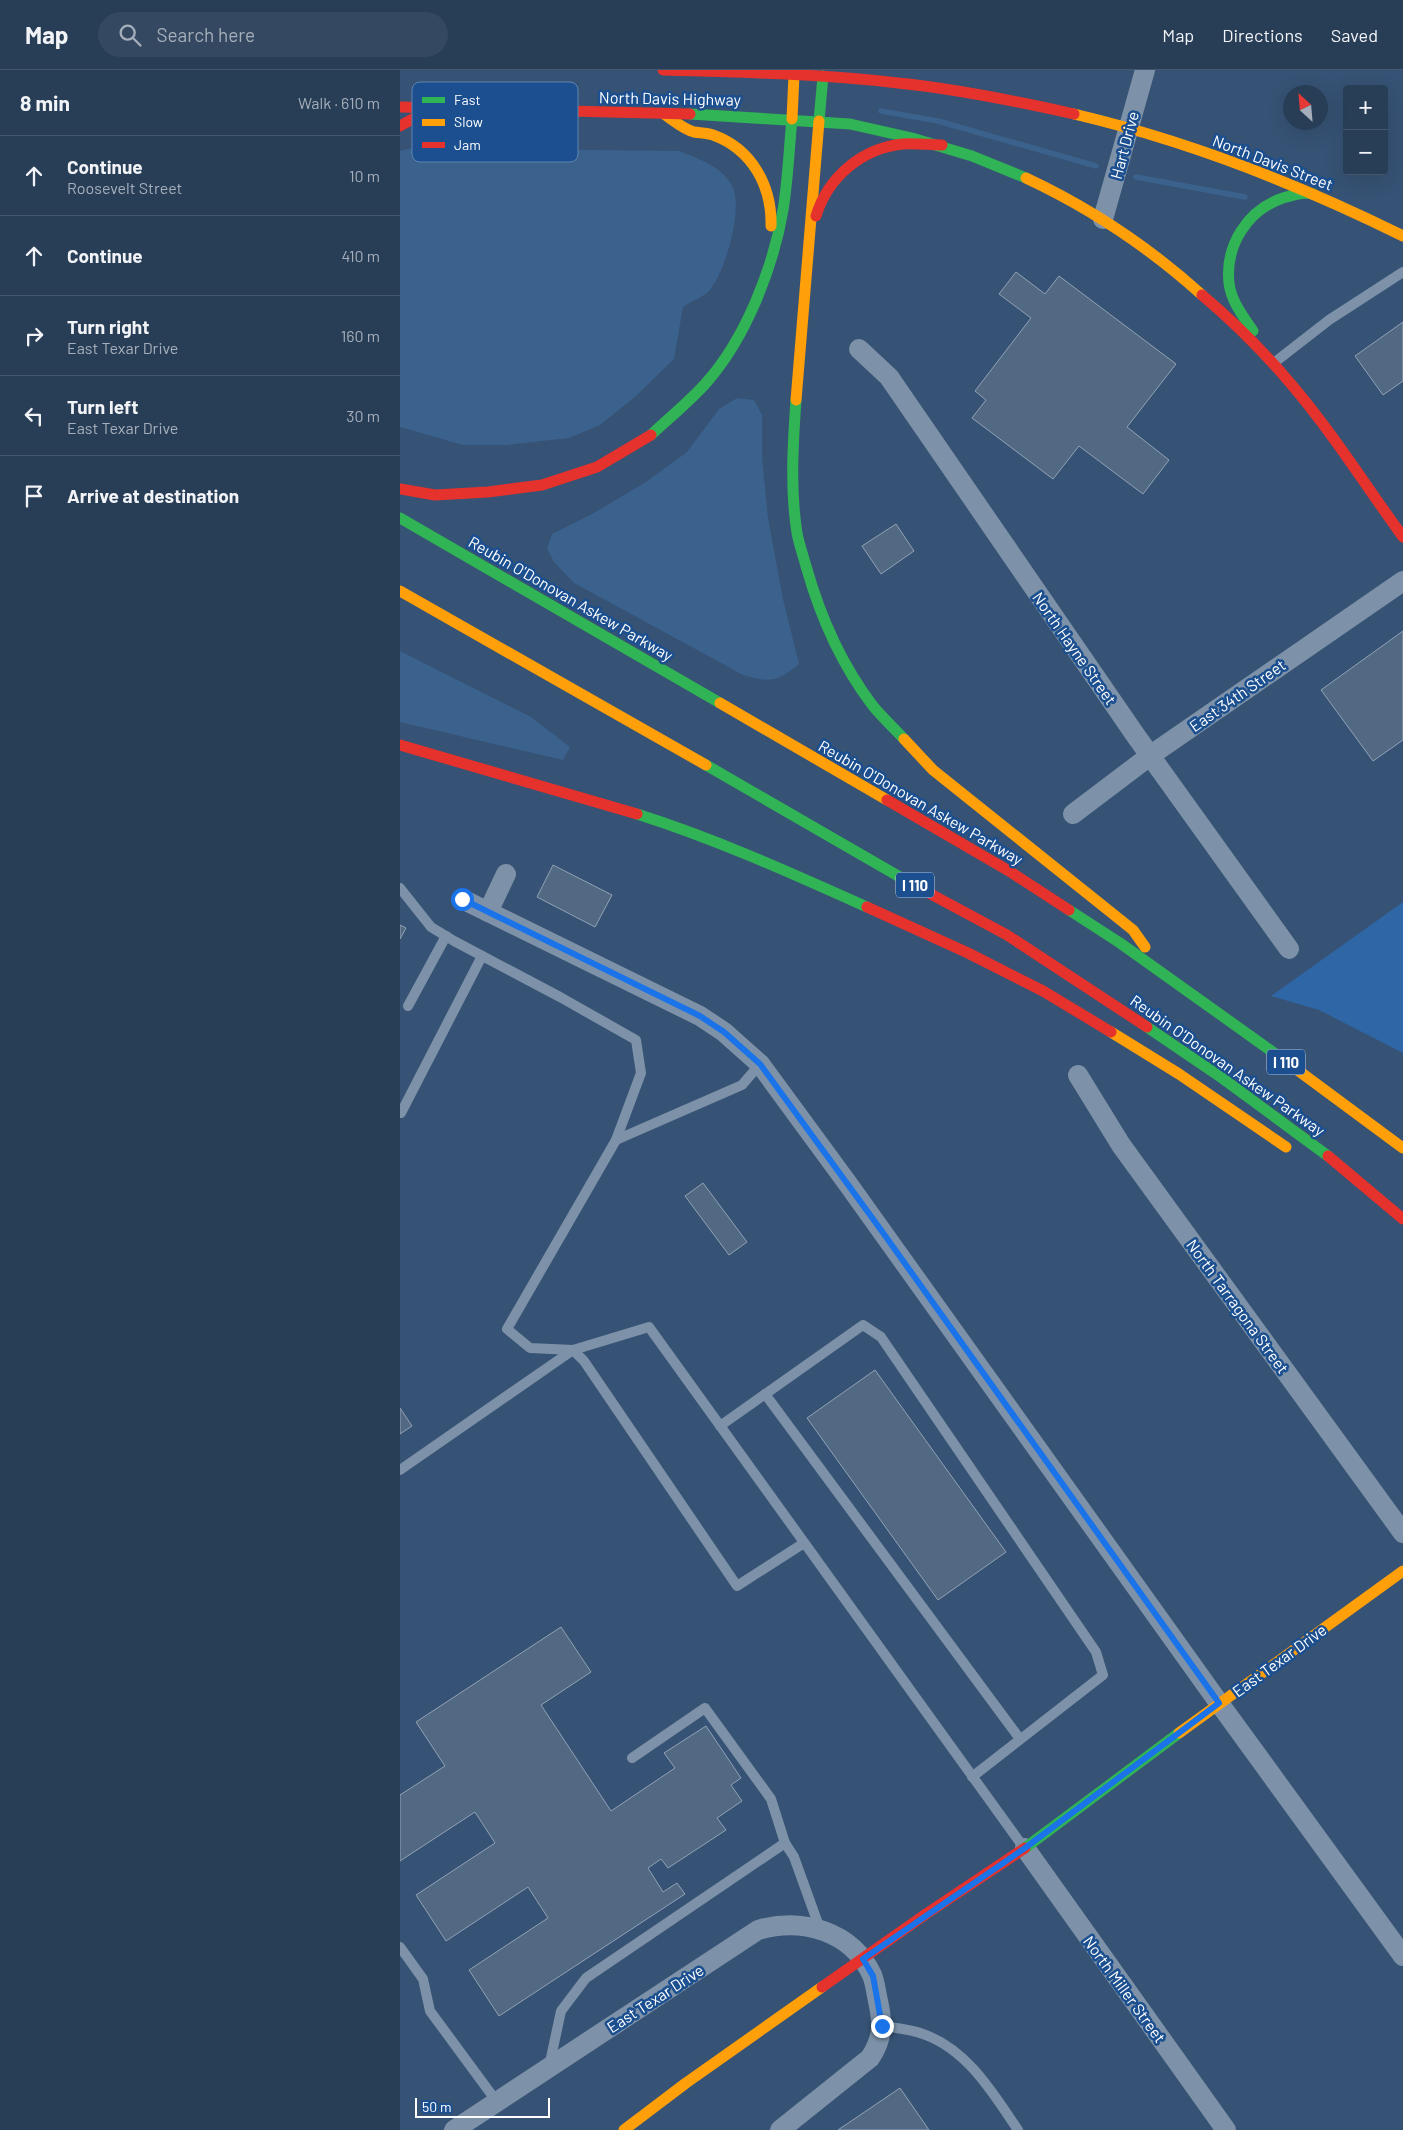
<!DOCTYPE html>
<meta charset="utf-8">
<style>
body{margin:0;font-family:Barlow,sans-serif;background:#344961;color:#f1f3f6}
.controls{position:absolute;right:15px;top:15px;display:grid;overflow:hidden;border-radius:5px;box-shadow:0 5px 20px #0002}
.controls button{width:45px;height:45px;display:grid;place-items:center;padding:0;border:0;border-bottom:1px solid #44576d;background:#283e57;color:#f1f3f6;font:25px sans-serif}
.compass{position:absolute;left:883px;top:15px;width:45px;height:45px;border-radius:50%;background:#283e57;box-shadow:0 5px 20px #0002;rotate:334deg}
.scale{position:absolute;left:15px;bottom:12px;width:135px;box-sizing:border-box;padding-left:5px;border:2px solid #fff;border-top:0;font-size:14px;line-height:18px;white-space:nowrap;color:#fff;-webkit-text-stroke:4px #1b4f8f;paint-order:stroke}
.stop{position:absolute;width:15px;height:15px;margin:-11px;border:4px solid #1a73e8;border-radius:50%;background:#fff}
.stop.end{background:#1a73e8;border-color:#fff;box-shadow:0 1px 5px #0008}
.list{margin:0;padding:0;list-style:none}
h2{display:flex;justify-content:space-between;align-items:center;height:65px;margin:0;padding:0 20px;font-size:21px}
h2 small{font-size:16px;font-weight:400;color:#a5aeba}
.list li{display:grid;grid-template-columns:32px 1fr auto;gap:15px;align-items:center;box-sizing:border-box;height:80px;padding:0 20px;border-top:1px solid #44576d}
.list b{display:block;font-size:19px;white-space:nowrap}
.list p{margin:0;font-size:16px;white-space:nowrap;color:#a5aeba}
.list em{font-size:16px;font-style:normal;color:#a5aeba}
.icon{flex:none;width:28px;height:28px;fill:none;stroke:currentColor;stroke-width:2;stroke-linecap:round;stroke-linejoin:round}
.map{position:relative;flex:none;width:1003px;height:2060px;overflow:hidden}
header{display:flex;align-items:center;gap:30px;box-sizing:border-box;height:70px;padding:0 25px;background:#283e57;border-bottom:1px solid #44576d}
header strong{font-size:24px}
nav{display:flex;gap:28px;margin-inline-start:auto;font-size:18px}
.search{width:350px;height:45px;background:#344961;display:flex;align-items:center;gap:12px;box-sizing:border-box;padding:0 18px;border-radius:28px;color:#a5aeba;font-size:19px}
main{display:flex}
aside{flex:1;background:#283e57}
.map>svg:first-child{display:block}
</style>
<header>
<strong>Map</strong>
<div class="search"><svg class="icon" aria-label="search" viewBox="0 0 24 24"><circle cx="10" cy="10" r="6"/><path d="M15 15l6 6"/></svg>Search here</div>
<nav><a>Map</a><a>Directions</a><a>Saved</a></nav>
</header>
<main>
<aside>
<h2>8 min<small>Walk · 610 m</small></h2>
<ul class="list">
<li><svg class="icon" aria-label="ahead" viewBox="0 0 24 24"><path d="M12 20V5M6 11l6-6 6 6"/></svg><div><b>Continue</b><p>Roosevelt Street</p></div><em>10 m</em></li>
<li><svg class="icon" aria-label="ahead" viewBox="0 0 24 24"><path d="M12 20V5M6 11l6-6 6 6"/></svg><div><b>Continue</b></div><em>410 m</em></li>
<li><svg class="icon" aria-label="right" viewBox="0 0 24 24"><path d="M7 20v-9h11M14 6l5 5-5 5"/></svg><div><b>Turn right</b><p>East Texar Drive</p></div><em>160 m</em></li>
<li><svg class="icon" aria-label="left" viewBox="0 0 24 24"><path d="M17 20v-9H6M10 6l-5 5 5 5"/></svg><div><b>Turn left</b><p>East Texar Drive</p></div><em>30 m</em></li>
<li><svg class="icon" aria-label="arrive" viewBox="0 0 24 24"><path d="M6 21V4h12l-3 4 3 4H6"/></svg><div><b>Arrive at destination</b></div></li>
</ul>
</aside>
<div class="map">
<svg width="1003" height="2060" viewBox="0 0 1003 2060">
<rect width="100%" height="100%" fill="#365274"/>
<polygon fill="#2f66a5" points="1003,832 1003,983 919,940 871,926"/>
<g fill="#3b618d">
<path d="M 12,78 L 280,81 C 300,90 323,96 333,118 C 343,140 325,203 309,221 C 303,227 290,232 283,237 L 274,289 L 235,327 L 200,355 L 169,368 L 105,375 L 63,375 L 0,357 L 0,81 Z"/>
<path d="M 337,328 L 354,330 L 362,345 L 362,386 L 368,448 L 383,529 L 399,594 C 377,612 370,613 343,605 L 174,513 L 154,492 L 147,478 L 152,464 L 192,444 L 246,412 L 287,382 L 319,339 Z"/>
<polygon points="0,581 131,647 170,677 163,690 0,652"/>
</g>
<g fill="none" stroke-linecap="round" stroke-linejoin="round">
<g stroke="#3b618d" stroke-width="5.5">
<polyline points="481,41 538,51 696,96"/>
<polyline points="736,107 845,127"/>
</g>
</g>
<g fill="#526984" stroke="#92a2b6">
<polygon points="616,202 645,224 659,206 776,294 727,357 769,390 743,424 679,376 653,409 572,348 586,330 575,321 631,248 599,224"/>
<polygon points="1003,252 1003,311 983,325 955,286"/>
<polygon points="496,454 514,481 481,504 462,476"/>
<polygon points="1003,561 1003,670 973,691 921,620"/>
<polygon points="153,795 212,825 195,857 137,827"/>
<polygon points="0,855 6,858 0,869"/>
<polygon points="303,1113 347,1172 329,1185 285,1126"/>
<polygon points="475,1300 606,1482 538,1530 407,1348"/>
<polygon points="0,1338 12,1356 0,1364"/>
<polygon points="161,1557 191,1602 141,1635 211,1741 275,1698 264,1683 306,1656 341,1708 331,1715 342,1731 317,1748 326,1760 268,1798 261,1789 248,1798 263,1822 277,1813 285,1824 99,1946 69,1900 148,1848 128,1817 46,1871 16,1825 95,1773 75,1742 0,1791 0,1725 45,1696 16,1652"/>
<polygon points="500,2018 529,2060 438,2060"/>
</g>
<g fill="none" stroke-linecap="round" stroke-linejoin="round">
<g stroke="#7d92a8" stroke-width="10">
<polyline points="875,292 929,250 1003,202"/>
<polyline points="0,818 31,857 54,871 160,927 236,970 241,1003 216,1070"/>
<polyline points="8,936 46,866"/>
<polyline points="360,994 342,1015 216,1070 107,1259 130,1278 173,1280 249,1257 624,1778"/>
<polyline points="1,1043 82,886"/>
<polyline points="365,1324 620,1669"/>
<polyline points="320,1356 463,1255 481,1267 696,1582 703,1605 572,1707"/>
<polyline points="0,1400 173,1280 184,1291 337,1516 404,1473"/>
<polyline points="232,1688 305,1638 371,1729 385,1773"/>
<polyline points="0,1877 23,1909 30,1941 97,2032"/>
<path d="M 482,1956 C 495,1958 510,1959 523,1964 C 567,1979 593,2023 618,2060"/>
<polyline points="149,1997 161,1941 186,1908 385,1773 394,1787 420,1859"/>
</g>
<g stroke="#7d92a8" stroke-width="20">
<polyline points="703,149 745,0"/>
<polyline points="459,279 489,307 736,666 889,879"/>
<polyline points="673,744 751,685 1003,511"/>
<polyline points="62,829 300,946 324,962 360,994 448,1114 819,1633 1003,1886"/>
<polyline points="88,842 106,804"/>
<polyline points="678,1005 721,1075 1003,1463"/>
<polyline points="625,1778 826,2060"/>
<path d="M 54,2060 L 358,1860 C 402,1847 452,1861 472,1905 C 475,1912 476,1922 478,1931 C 483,1953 483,1969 470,1988 L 380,2060"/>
</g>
<g stroke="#30b455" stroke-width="11">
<polyline points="290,44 450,54 512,68 572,86 626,108"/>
<polyline points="419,51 423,6"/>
<path d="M 853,261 C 843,246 831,231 829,213 C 825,176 847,140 883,128 C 893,125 902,122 913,124"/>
<path d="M 396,330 C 393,373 390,419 397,463 C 399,474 403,485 406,496 C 420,546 441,594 473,636 C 482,647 494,658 504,669"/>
<path d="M 251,365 C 269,348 290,331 306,313 C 346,268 373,198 383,140 C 388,110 389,79 392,49"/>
<polyline points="0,448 320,633"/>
<polyline points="306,695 512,814"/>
<path d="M 237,744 C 316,769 391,803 467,837"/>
<polyline points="669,840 720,873 884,990"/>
<polyline points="747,957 822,1008 928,1086"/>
<polyline points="625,1778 779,1663"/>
</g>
<g stroke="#ff9f0a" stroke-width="11">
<path d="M 264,44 C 273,50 283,59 294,62 C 300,63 307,63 313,65 C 352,79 372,116 371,156"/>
<path d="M 674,44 C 789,71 898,114 1003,166"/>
<polyline points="392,49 394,5"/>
<path d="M 626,108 C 690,138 750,178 802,225"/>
<polyline points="396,330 419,51"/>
<polyline points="0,521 306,695"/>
<polyline points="320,633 487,730"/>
<polyline points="504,669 533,700 733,860 745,877"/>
<polyline points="711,962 779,1004 886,1077"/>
<polyline points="884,990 1003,1078"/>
<polyline points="779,1663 1003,1501"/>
<polyline points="224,2060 286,2013 422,1917"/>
</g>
<g stroke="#e5322d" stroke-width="11">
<path d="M 263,0 C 342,2 420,4 498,13 C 558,19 616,31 674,44"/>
<polyline points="0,37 290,44"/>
<polyline points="0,56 32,38"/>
<path d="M 416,146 C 428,107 462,78 503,74 C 516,73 529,75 542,75"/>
<path d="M 802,225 C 834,252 864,282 891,314 C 932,362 966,416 1003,467"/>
<polyline points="0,419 35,425 88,422 142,415 197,397 251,365"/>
<polyline points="0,675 237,744"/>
<polyline points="487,730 609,801 669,840"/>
<polyline points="512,814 607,865 747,957"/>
<polyline points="467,837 568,883 643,921 711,962"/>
<polyline points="928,1086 1003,1149"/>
<polyline points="422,1917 526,1844 625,1778"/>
</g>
</g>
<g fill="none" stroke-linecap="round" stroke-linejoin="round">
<polyline stroke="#1a73e8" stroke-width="6" points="62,829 300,946 324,962 360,994 481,1160 819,1633 625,1778 463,1889 473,1906 482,1956"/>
</g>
<g text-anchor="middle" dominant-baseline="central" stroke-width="5" stroke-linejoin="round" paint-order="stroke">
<g fill="#1b4f8f" stroke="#bbcadd" stroke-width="1">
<rect x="496" y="802.5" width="38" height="25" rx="4"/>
<rect x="867" y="979.5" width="38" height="25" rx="4"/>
</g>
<g font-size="15" font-weight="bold" fill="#fff">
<text x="515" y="815">I 110</text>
<text x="886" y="992">I 110</text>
</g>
<g font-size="16" fill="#fff" stroke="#1b4f8f">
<text transform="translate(270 28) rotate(1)">North Davis Highway</text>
<text transform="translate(724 75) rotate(-75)">Hart Drive</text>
<text transform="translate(873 92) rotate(21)">North Davis Street</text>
<text transform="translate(171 528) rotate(30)">Reubin O'Donovan Askew Parkway</text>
<text transform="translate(675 578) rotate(55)">North Hayne Street</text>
<text transform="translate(837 625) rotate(-35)">East 34th Street</text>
<text transform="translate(521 732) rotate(30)">Reubin O'Donovan Askew Parkway</text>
<text transform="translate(828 995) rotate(35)">Reubin O'Donovan Askew Parkway</text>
<text transform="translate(838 1236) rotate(54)">North Tarragona Street</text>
<text transform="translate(879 1590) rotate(-36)">East Texar Drive</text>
<text transform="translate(725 1919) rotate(54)">North Miller Street</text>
<text transform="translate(255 1928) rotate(-33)">East Texar Drive</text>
</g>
</g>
<rect x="12" y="12" width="166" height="80" rx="8" fill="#1b4f8f" stroke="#5f84b1" stroke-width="1"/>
<rect x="22" y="27" width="23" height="6" fill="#30b455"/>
<rect x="22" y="49" width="23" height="7" fill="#ff9f0a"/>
<rect x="22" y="72" width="23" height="6" fill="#e5322d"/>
<g font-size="14" fill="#fff">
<text x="54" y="35">Fast</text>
<text x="54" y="57">Slow</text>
<text x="54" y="80">Jam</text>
</g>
</svg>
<div class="controls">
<button>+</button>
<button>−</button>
</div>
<svg class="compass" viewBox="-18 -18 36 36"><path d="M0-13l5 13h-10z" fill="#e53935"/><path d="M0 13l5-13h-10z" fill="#a5aeba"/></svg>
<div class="scale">50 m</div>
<div class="stop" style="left:62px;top:829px"></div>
<div class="stop end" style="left:482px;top:1956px"></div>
</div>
</main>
